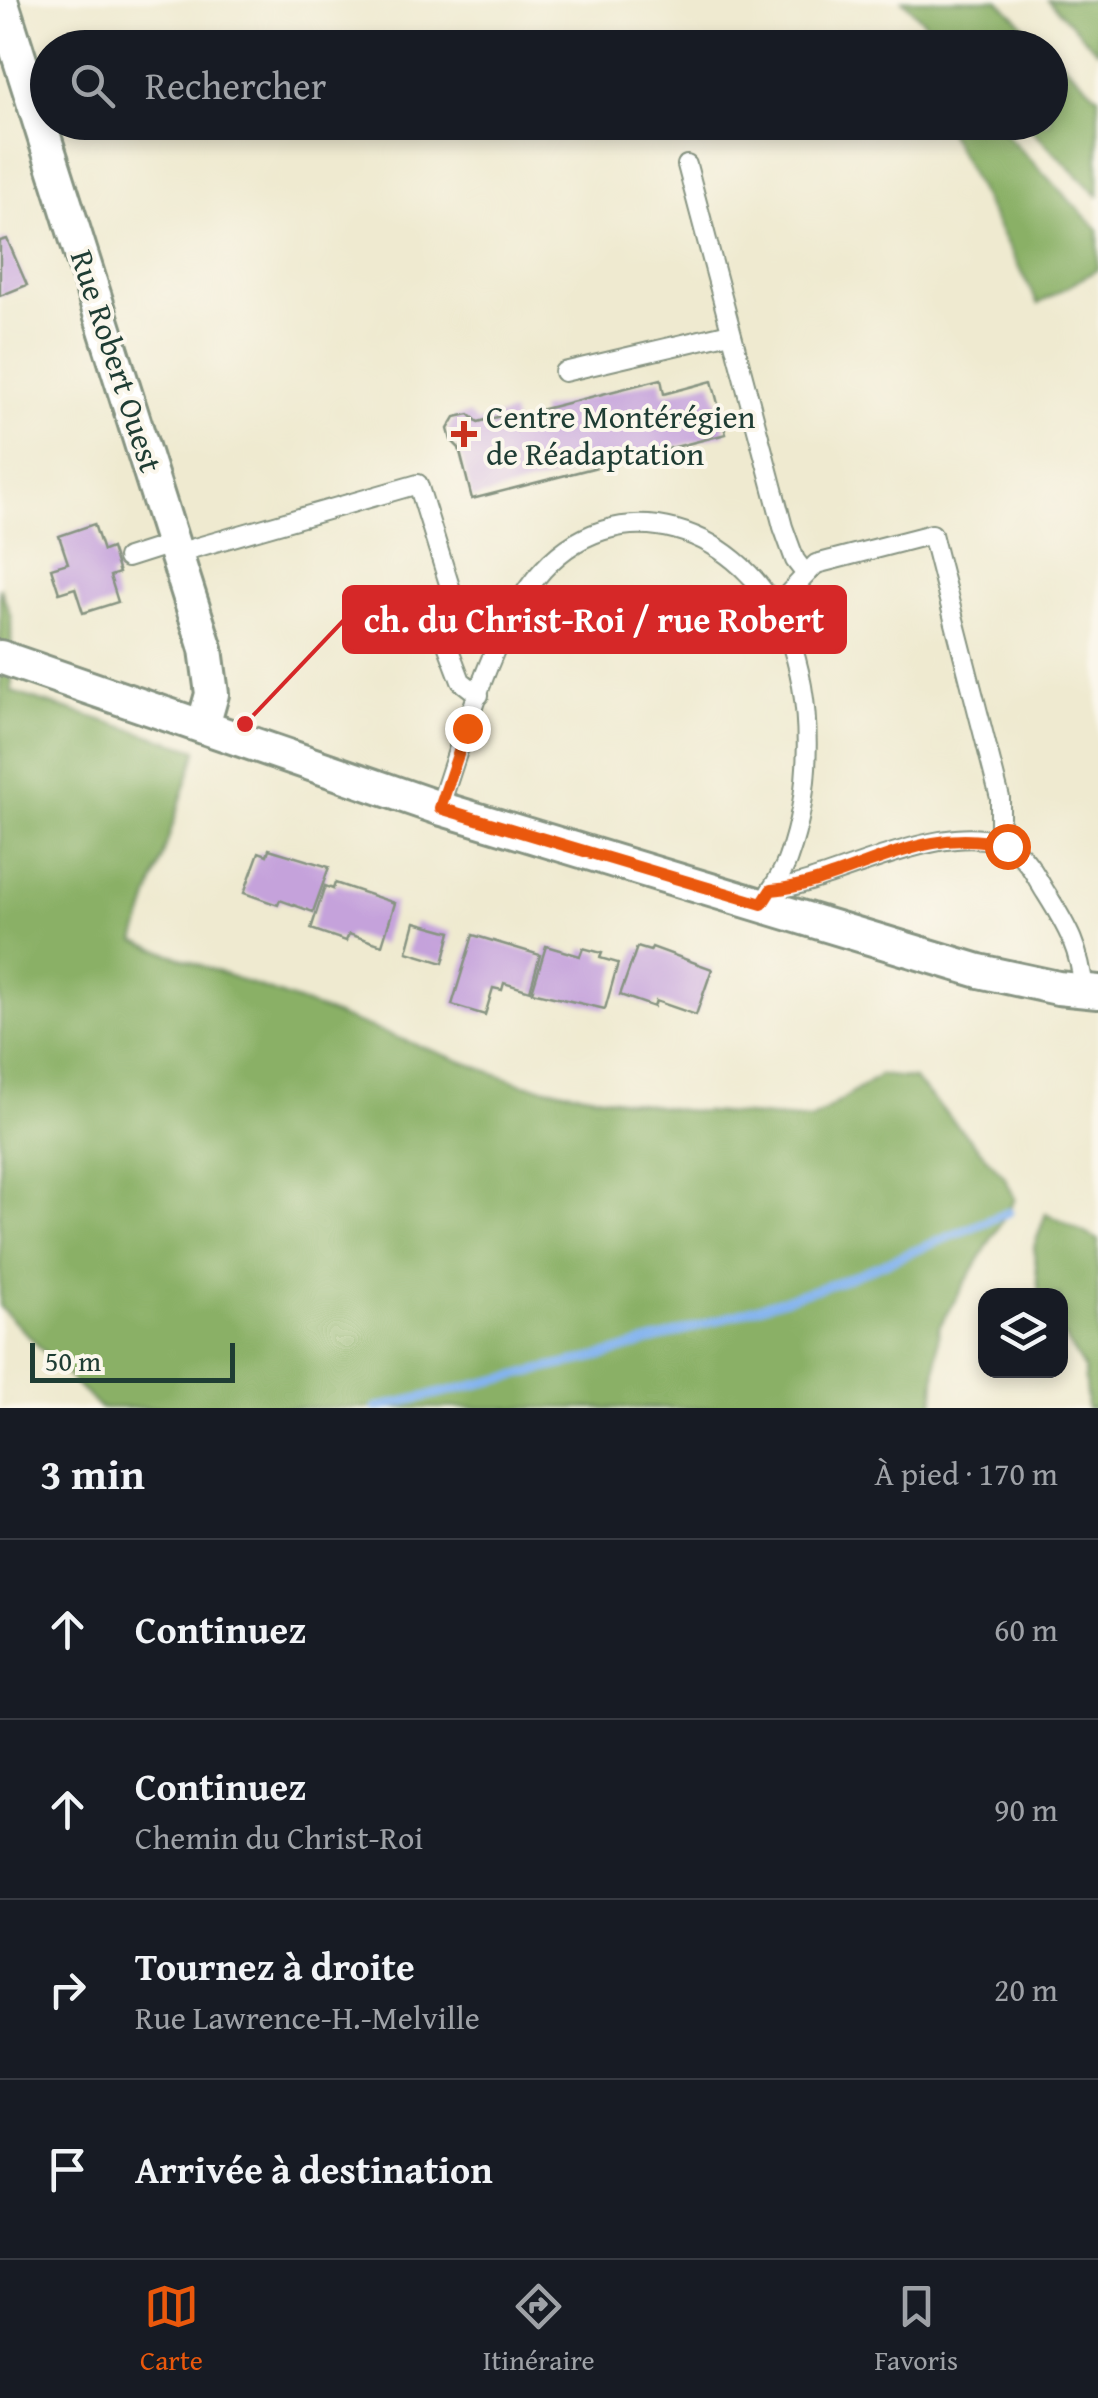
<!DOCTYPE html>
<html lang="fr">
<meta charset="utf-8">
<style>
body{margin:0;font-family:"Gentium Book Plus",serif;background:#20242c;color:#f1f3f6}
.controls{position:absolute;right:30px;bottom:30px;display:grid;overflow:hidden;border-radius:20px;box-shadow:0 5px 15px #0003}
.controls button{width:90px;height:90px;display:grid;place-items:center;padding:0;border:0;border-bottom:2px solid #363941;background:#171b24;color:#f1f3f6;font:50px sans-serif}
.scale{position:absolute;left:30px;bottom:25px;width:205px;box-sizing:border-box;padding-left:10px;border:5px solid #1f3d34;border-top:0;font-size:28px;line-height:35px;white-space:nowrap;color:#1f3d34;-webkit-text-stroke:8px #fbf7ec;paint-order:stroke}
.stop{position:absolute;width:30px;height:30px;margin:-22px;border:8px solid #ea580c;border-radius:50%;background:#fff}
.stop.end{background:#ea580c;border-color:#fff;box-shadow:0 2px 10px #0008}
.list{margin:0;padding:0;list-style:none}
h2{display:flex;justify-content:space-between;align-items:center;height:130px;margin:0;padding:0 40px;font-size:42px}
h2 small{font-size:32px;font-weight:400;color:#9ea1a6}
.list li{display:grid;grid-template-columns:65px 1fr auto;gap:30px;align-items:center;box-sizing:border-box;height:180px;padding:0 40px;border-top:2px solid #363941}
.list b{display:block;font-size:38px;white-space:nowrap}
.list p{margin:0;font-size:32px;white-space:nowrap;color:#9ea1a6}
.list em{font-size:32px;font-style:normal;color:#9ea1a6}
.icon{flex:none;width:55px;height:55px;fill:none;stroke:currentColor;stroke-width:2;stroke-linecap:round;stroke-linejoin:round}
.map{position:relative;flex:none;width:1098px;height:1408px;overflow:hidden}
.search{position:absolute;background:#171b24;box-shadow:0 5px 15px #0003;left:30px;right:30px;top:30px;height:110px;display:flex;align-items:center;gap:25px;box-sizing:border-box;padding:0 35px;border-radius:55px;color:#9ea1a6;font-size:38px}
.sheet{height:850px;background:#171b24}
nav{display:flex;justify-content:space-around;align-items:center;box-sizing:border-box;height:140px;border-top:2px solid #363941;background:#171b24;font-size:28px;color:#9ea1a6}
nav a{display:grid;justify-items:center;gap:5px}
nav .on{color:#ea580c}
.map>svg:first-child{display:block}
</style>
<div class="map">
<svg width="1098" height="1408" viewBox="0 0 1098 1408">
<rect width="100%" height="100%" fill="#fbf7ec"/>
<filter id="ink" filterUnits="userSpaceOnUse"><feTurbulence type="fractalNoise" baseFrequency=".01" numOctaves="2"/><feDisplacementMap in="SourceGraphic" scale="20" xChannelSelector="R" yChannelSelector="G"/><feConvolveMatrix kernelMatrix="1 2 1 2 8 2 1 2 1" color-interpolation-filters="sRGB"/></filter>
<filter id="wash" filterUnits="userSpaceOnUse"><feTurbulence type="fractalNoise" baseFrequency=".0048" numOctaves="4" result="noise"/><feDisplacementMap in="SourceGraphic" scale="40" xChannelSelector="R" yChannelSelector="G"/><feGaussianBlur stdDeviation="2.25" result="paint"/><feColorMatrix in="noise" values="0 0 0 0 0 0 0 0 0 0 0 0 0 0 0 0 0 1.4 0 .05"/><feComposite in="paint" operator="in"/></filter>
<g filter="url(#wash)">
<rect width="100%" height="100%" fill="#efead0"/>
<g fill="#8ab066" stroke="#54764d" stroke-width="2.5">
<polygon points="902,0 998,0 1047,47 950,47"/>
<polygon points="1048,0 1098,0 1098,51 1095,49"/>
<polygon points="1051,51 1098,96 1098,196 1025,123 1050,122"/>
<polygon points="944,123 995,123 1098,230 1098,269 1038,304"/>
<polygon points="0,587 11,617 12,692 197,750 135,941 523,1084 681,1110 811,1120 880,1075 914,1079 1004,1176 1015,1199 939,1327 933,1408 100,1408 0,1307"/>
<polygon points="1046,1213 1098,1240 1098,1408 1087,1408 1084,1369 1061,1331 1060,1296 1039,1295 1034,1247"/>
</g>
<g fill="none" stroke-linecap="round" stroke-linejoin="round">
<polyline stroke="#84b4ef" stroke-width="9" points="376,1408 609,1354 839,1282 1009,1212"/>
</g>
<g id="blocks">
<g fill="#c5a2db">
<polygon points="7,239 27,285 0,296 0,241"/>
<polygon points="661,379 664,394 712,381 726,434 472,499 459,448 451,440 448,429 455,417 469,414 478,422 512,413 517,431 544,424 540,410"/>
<polygon points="94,524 103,551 111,548 119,573 110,576 118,602 83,613 75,588 59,593 51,568 68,563 59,536"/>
<polygon points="269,849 329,867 313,912 280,900 278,905 244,893 259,852 267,855"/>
<polygon points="335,883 395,903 382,945 349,934 346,941 311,929 325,886 333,889"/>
<polygon points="415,922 451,932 443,963 407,952"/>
<polygon points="473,935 540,955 530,991 504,983 502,990 493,988 485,1015 452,1005"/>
<polygon points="546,946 580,956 583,948 602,953 600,958 618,963 605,1009 532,992"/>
<polygon points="637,947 650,951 652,947 712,969 696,1015 656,1001 654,1007 620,995"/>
</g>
</g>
</g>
<g filter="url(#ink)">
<use href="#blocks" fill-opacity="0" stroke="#879482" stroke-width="2.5"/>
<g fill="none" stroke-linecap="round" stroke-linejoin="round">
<defs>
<g id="service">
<polyline points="687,165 783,527 795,560 805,573"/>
<polyline points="564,372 730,333"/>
<polyline points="177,553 418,484 460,619 440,626 461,681 479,695"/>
<polyline points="127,558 174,543"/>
<polyline points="774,609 816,564 932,534 1000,798 1000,827 995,842"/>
<path d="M 439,808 C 462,741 492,632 536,578 C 615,480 746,528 788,635 C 814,702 812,791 788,858 C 783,874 771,890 762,904"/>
<path d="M 771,890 C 835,883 957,810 1014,850 C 1029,860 1037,879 1046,893 C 1068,928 1080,949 1084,991"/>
</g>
<g id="minor">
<polyline points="1,0 206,649 212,694 203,726"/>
<polyline points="0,657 439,808 979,971 1058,988 1098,992"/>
</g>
</defs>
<use href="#service" stroke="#879482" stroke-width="22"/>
<use href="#minor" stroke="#879482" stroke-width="38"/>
<use href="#service" stroke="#fff" stroke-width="18"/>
<use href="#minor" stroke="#fff" stroke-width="32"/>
</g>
</g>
<g fill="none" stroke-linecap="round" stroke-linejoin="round" filter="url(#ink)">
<path stroke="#ea580c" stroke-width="12" d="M 467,728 L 440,808 L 762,904 L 771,890 C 854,882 920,821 1007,846"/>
</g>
<path fill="#c8321e" stroke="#fbf7ec" stroke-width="4" d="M459 419h10v10h10v10h-10v10h-10v-10h-10v-10h10z"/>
<g text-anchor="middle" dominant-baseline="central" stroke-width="8" stroke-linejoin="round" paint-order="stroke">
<g font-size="32" fill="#1f3d34" stroke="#fbf7ec">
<text transform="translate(117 361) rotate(72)">Rue Robert Ouest</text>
</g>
<g font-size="32" fill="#1f3d34" stroke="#fbf7ec" text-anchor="start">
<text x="486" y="416">Centre Montérégien<tspan x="486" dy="37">de Réadaptation</tspan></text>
</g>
</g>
<path fill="none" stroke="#d62828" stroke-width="4" d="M245 724L344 620"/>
<circle fill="#d62828" stroke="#fbf7ec" stroke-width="4" cx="245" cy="724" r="10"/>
<rect fill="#d62828" stroke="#d62828" stroke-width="4" x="344" y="587" width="501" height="65" rx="10"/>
<g font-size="35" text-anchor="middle" font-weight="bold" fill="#fff">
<text x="594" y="632">ch. du Christ-Roi / rue Robert</text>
</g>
</svg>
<div class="controls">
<button><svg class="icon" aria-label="layers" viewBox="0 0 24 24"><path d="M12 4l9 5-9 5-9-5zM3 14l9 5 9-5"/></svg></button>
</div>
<div class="scale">50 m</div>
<div class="stop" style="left:1007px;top:846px"></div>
<div class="stop end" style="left:467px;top:728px"></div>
<div class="search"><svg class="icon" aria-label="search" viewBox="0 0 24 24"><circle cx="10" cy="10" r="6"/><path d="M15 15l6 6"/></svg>Rechercher</div>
</div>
<section class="sheet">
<h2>3 min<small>À pied · 170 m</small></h2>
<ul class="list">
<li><svg class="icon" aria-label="ahead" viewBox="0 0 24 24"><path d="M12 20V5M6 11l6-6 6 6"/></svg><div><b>Continuez</b></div><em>60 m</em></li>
<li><svg class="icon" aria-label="ahead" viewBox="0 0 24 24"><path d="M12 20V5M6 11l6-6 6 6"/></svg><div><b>Continuez</b><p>Chemin du Christ-Roi</p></div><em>90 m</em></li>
<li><svg class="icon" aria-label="right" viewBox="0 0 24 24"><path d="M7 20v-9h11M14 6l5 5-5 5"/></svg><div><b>Tournez à droite</b><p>Rue Lawrence-H.-Melville</p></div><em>20 m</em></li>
<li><svg class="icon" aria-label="arrive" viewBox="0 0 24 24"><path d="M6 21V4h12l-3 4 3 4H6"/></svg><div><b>Arrivée à destination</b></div></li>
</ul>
</section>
<nav>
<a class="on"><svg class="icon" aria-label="map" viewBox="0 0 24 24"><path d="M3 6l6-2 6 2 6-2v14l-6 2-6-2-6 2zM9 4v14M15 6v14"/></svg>Carte</a>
<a><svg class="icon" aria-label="directions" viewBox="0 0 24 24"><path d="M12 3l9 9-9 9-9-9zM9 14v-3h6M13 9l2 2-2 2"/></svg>Itinéraire</a>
<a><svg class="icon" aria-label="saved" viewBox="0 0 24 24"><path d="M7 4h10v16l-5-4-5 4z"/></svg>Favoris</a>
</nav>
